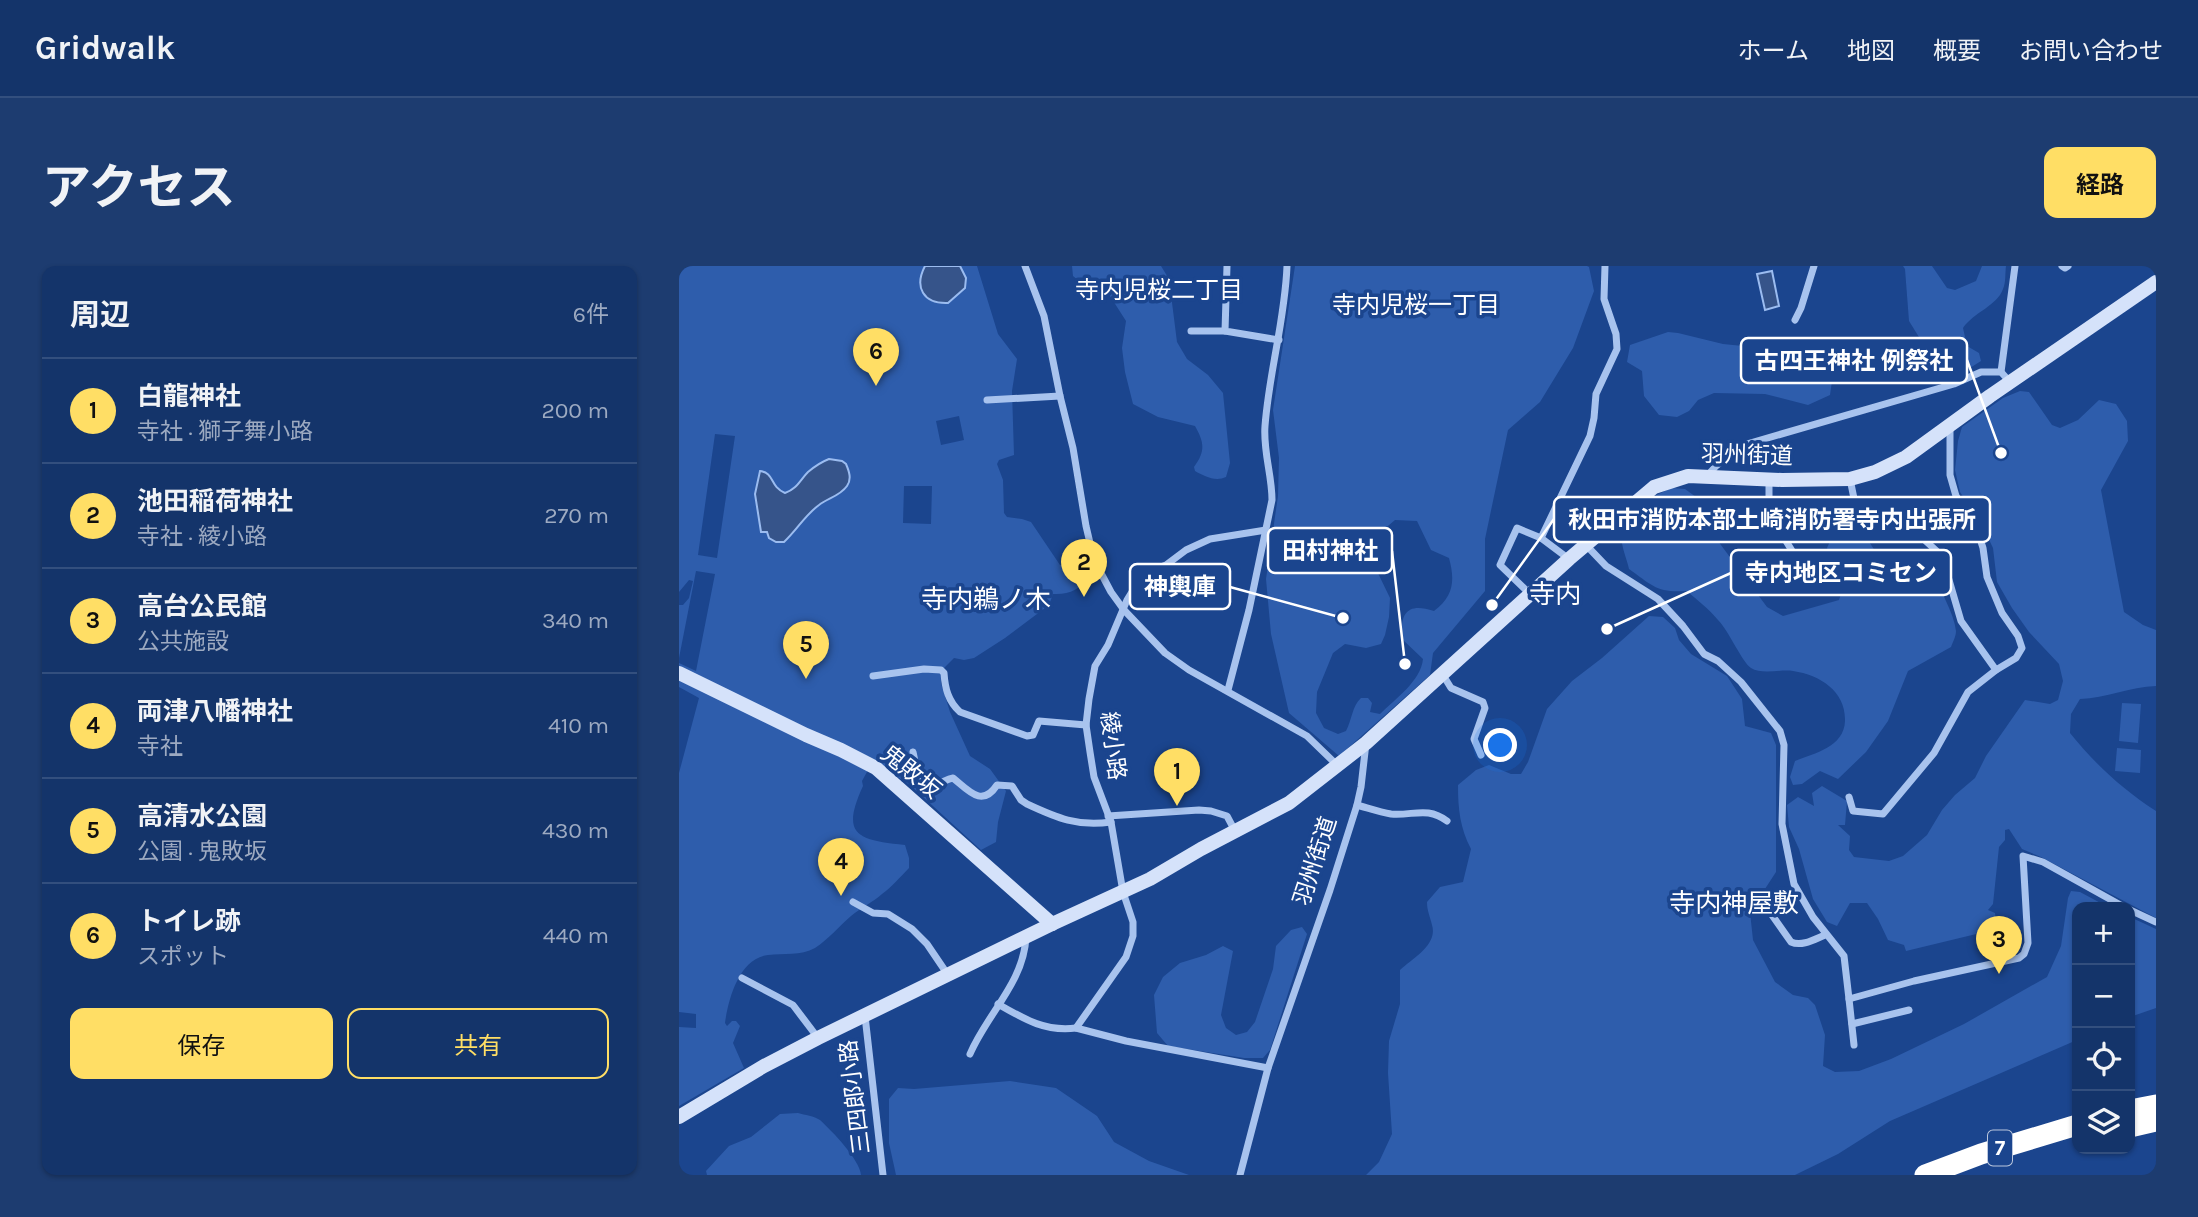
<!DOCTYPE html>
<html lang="ja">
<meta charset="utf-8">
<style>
body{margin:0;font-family:Karla,"Noto Sans JP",sans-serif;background:#1d3c70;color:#f1f3f6}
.controls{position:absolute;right:21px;bottom:21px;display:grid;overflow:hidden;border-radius:14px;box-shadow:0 2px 5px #0004}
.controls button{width:63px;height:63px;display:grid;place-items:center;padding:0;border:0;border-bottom:2px solid #334f7e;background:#14346a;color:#f1f3f6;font:35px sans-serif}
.you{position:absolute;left:822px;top:480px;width:24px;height:24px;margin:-18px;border:5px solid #fff;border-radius:50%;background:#1a73e8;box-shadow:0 0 0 10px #1a73e833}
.badge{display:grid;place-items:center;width:46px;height:46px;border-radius:50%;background:#ffde65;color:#111;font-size:23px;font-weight:700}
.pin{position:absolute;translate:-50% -58px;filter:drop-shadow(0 2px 4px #0008)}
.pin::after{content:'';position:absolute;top:37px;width:24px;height:21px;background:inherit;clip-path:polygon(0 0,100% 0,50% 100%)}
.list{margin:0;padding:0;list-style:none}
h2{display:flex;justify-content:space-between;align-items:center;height:91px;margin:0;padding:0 28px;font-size:30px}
h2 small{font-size:23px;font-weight:400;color:#9daac1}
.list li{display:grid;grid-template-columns:46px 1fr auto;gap:21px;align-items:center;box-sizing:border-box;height:105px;padding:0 28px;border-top:2px solid #334f7e}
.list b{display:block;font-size:26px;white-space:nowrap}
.list p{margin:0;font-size:23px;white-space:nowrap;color:#9daac1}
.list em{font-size:23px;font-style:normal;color:#9daac1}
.actions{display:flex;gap:14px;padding:21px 28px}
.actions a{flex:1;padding:16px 0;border:2px solid #ffde65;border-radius:14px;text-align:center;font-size:24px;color:#ffde65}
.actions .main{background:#ffde65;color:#111}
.icon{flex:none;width:38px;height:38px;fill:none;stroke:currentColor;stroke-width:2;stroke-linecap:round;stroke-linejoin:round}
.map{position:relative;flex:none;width:1477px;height:909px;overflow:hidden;border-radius:14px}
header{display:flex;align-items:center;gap:42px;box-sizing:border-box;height:98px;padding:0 35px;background:#14346a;border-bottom:2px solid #334f7e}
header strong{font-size:33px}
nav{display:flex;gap:38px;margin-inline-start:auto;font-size:24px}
.intro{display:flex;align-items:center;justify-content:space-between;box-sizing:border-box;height:168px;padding:0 42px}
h1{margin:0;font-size:49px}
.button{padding:18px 32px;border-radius:14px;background:#ffde65;color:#111;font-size:24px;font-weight:700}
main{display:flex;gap:42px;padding:0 42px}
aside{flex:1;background:#14346a;border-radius:14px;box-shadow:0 2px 5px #0004}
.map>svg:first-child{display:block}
</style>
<header>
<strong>Gridwalk</strong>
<nav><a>ホーム</a><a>地図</a><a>概要</a><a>お問い合わせ</a></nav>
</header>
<div class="intro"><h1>アクセス</h1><a class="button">経路</a></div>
<main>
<aside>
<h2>周辺<small>6件</small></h2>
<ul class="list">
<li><span class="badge">1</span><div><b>白龍神社</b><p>寺社 · 獅子舞小路</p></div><em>200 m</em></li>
<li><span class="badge">2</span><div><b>池田稲荷神社</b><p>寺社 · 綾小路</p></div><em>270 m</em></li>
<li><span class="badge">3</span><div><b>高台公民館</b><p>公共施設</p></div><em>340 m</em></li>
<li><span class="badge">4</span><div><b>両津八幡神社</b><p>寺社</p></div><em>410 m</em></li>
<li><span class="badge">5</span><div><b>高清水公園</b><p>公園 · 鬼敗坂</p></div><em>430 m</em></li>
<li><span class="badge">6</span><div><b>トイレ跡</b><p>スポット</p></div><em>440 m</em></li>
</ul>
<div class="actions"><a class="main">保存</a><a>共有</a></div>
</aside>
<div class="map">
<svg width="1477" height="909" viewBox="0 0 1477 909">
<rect width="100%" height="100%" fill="#1b458e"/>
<g fill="#2e5dac" fill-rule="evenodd">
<path d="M 0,0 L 298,0 L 319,68 L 338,93 L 333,125 L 335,189 L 320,194 L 318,198 L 324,214 L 325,247 L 328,251 L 343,253 L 352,256 L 381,299 L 407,296 L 411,303 L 411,311 C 401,323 390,329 374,328 L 370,339 L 326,372 L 295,392 L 285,394 L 275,392 L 262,405 L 262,417 L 271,446 L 291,490 L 311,503 L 327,525 L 319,556 L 317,576 L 302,584 L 231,519 L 194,495 L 183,515 L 184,520 C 161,570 179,574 226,579 L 230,592 L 230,602 C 221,611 213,621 203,628 C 194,636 182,642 172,650 C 160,660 150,673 136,682 C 122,690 104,687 89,689 C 60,692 49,734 46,757 L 48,760 L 53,755 L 57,755 L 61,760 L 54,777 L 65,802 L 0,840 L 0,761 L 17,762 L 17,748 L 0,746 L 0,507 L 20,432 L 0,421 L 0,397 L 17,405 L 36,308 L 17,305 L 0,392 L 0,339 L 4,339 L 10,332 L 14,315 L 10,314 L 0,326 ZM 280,150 L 285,174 L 262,179 L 257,155 ZM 36,168 L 56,170 L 38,292 L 19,289 ZM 225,220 L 253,220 L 252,258 L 224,257 Z"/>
<path d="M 393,0 L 482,0 L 490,13 L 498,76 L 508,93 L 529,109 L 544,127 L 551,197 L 547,211 C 536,216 525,210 516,205 L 515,201 C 527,185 525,176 516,160 L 479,151 L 454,138 L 446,106 L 443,82 L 447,55 L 431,30 L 405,19 L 394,10 Z"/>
<path d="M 616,0 L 908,0 L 910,1 L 915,25 L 894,82 L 861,136 L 829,164 L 806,273 L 806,325 L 754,387 L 751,409 L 660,490 L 610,447 L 592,368 L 587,313 L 599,230 L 600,192 L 594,144 ZM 716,254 L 738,255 L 752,284 L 770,292 C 776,314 775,330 755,345 C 728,336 721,347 723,373 L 744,393 C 742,415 716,433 701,448 L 691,446 L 693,437 L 689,432 L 682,432 C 673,440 673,454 667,465 L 659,468 L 645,462 L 637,447 L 638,426 L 654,387 L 666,378 L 687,382 L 702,378 L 706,369 L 710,351 L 711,332 L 697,303 L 697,279 L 703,265 Z"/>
<path d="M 1224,0 L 1253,0 L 1268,22 L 1276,24 L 1297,15 L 1303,0 L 1327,0 C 1326,7 1327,17 1324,23 C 1318,40 1295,46 1284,62 L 1288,80 L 1300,87 L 1302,95 L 1275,112 L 1266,113 L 1230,55 L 1226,3 Z"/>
<polygon points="989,66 999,67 1044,78 1104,84 1133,97 1153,115 1151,129 1129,139 1086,128 1035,127 1019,134 1010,145 998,151 980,149 965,130 963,105 948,96 951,79"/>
<path d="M 1341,125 L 1350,126 L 1373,159 L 1381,162 L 1399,154 L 1420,134 L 1437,138 L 1448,155 L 1449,175 L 1422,224 L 1445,346 L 1464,359 L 1477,364 L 1477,420 C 1451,421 1427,432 1401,433 L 1392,448 L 1391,467 C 1417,499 1443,523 1477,545 L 1477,652 L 1362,591 L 1343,583 L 1330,563 L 1326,564 L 1326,574 L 1320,581 L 1314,638 L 1309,644 L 1316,647 L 1318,663 L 1227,685 L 1225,679 L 1209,674 L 1199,653 L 1188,637 L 1171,637 L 1158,660 L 1148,656 L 1134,633 L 1120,583 L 1110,561 L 1108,539 L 1119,531 L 1135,540 L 1133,527 L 1143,520 L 1168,535 L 1166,559 L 1159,559 L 1171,570 L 1170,584 L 1175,591 L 1210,595 L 1224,590 L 1248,569 L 1263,544 L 1276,529 L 1296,512 L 1307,490 L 1346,434 L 1371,438 L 1379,434 L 1384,415 L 1380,398 L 1350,366 L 1333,342 L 1318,316 L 1314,282 L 1304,261 L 1281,226 L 1276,204 L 1279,175 L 1283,161 L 1324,132 Z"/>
<path d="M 992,222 L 1006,223 L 1017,231 L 1036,271 L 1088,341 L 1104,350 L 1160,334 C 1168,313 1157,300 1148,282 L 1152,273 L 1178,265 L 1184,266 L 1196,285 L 1203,286 L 1254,305 C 1260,324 1275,346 1277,365 C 1277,370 1274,376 1272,381 L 1229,405 L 1209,455 L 1187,486 L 1159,513 L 1141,505 L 1123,518 L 1114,519 L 1111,511 L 1116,495 C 1136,487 1165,481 1166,455 C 1167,426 1142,409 1114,405 C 1102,403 1083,409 1072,402 C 1063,396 1050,365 1039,354 C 1030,343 1018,334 1008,325 C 978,327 974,320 950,303 C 948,293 940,276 943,265 C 947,244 975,230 992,222 Z"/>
<path d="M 970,350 L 984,351 L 996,362 L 1000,374 L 1012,388 L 1048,410 L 1063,433 L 1066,460 L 1092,467 L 1097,479 L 1097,606 L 1071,646 L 1074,674 L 1096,716 L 1114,729 L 1129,732 L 1136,739 L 1146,769 L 1144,800 L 1156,806 L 1180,805 L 1212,793 L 1285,758 L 1368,711 L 1382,680 L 1389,632 L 1392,625 L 1401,626 L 1429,641 L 1398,641 L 1398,774 L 1211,855 L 1159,888 L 1116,909 L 687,909 L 700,896 L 713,868 L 709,807 L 710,775 L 721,738 L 721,704 C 734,692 759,679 753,659 C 751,650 748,645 748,636 L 761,621 L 784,616 L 792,583 C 781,562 779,543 779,519 L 797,504 L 810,499 L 832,508 L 842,508 L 849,496 L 868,443 L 893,415 L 923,392 Z"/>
<polygon points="1443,437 1462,438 1459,477 1440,475"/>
<polygon points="1438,482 1462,484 1461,507 1436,505"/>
<polygon points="1451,651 1477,663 1477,742 1451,751"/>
<polygon points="623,661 628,668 591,784 584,792 565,792 489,780 478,767 475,729 484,711 501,697 527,689 544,680 554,685 542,749 547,762 557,769 568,766 576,756 594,703 597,680 612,664"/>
<polygon points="331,815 377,822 418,850 435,876 470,895 510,909 217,909 210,877 210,833 219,822 235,823"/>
<path d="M 119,847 C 126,849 135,850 141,854 C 153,865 181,894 182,909 L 28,909 L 27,905 L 50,880 L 72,871 L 101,848 Z"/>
</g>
<g fill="#36548a" stroke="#9bbcf0" stroke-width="2">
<path d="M 246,0 L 281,0 L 287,12 L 286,22 L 269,37 C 244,38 235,21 246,0 Z"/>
<polygon points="1093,5 1100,40 1086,44 1078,8"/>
<path d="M 150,193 L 163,195 L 167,198 C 170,205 173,213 168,220 C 161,230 149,232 140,239 C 126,249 118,264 105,276 L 97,276 L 90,272 L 88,266 L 82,266 L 76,228 L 81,205 C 96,207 90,220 106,227 C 118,223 121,214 129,206 C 135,201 142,196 150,193 Z"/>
</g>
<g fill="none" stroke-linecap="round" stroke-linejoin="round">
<g stroke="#a8c3ee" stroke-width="7">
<polyline points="346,0 365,50 381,130 394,182 407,260 415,294 432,326 445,344 486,387 510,404 628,470 658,499"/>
<polyline points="548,0 546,65 600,74"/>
<polyline points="1383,0 1386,2 1389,0"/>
<polyline points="1476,0 1477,2"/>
<polyline points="1116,54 1122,42 1135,0"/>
<polyline points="512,65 546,65"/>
<polyline points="1322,106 1336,0"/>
<polyline points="308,134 381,130"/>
<polyline points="1028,210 1037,200 1061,180 1275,118 1302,106 1322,106 1331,116"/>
<polyline points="1171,213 1180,257 1182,260 1237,266 1263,290 1282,355 1317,404"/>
<polyline points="1090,214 1090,237 1093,252 1118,293 1128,323"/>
<polyline points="587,264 531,273 507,284 487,299 464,308 448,334 429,379 416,400 410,433 407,459 411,486 415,511 432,556 444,626 454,656 454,670 447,691 397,762 447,775 589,802"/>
<polyline points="907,279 927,300 979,333 1004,360 1025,388 1039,395 1062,416 1101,465 1105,479 1103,558 1115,618 1134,651 1165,690 1170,733 1235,715 1340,692 1345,688 1349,677 1344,590 1364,596 1445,641"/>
<polyline points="890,293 862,272 911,170 915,152 917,128 938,83 937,68 925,33 926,0"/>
<polyline points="852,329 821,299 838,262 862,272"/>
<polyline points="764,409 772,422 804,436 806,442 795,473 802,489"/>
<path d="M 194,410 L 245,403 L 262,404 L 265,407 C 266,422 269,435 281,446 L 348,470 L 354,469 L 360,455 L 407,459"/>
<path d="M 549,424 L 570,344 L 593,234 C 593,209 584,185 586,160 C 590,106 606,54 608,0"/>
<path d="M 234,486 C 237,499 239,523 258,518 C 264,517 267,513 274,512 C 290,525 303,542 318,519 L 333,520 L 342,534 L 348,538 C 378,552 399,561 432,556"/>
<polyline points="1170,531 1174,545 1204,548 1255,487 1289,426 1317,404 1337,392 1343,382 1339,370 1323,347 1308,311 1304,282 1297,260 1277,230 1271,209 1271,160"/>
<path d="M 678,539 C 689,542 701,546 712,548 C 734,550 748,540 768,555"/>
<polyline points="429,550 520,544 532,545 548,550 556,565"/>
<polyline points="174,636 194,647 209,648 233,663 248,678 269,709"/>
<path d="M 1088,642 L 1112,676 C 1123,681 1136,673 1146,669"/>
<polyline points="1451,644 1477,656"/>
<polyline points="63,712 114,739 139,772"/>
<polyline points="1170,733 1175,779"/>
<path d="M 319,738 C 345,753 366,766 397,762"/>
<polyline points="186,750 204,909"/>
<polyline points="1173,758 1230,744"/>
<path d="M 291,788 C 308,748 345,716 347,671"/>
<polyline points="561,909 589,802 651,624 678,539 682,521 687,477"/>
</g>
<g stroke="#d5e2fa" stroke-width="14">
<polyline points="0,407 127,469 162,484 197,502 373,658"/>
<polyline points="0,851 85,800 139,772 373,658 471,613 522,583 610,537 687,477 890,293 975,221 1009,210 1103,214 1171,213 1196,206 1227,191 1311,130 1477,16"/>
</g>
<g stroke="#fff" stroke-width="21">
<polyline points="1451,844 1477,839"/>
<polyline points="1451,861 1477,855"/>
<polyline points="1246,909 1302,888 1398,859"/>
</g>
</g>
<g text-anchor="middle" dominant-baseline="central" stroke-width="7" stroke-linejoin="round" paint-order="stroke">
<rect fill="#1b458e" stroke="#bbc7dd" stroke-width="2" x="1309" y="864.5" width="24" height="35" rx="5"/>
<g font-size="21" font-weight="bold" fill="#fff">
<text x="1321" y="882">7</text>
</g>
<g font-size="23" fill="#fff" stroke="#1b458e">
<text transform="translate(1068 189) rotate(2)">羽州街道</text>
<text transform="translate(434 480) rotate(83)">綾小路</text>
<text transform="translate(232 506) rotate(39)">鬼敗坂</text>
<text transform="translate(636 595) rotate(-72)">羽州街道</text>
<text transform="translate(176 831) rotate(-97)">三四郎小路</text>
</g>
<g font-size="24" fill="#fff" stroke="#1b458e">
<text x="480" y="24">寺内児桜二丁目</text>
<text x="737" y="39">寺内児桜一丁目</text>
</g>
<g font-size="26" fill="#fff" stroke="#1b458e">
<text x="876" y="328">寺内</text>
<text x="307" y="333">寺内鵜ノ木</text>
<text x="1055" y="637">寺内神屋敷</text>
</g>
</g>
<path fill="none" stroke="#fff" stroke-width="2.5" d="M1322 187L1288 94M813 339L875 253M726 398L713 285M928 363L1052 307M664 352L551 321"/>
<g fill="#fff" stroke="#1b458e" stroke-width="2.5">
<circle cx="1322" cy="187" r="7"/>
<circle cx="813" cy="339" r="7"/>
<circle cx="726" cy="398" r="7"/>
<circle cx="928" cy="363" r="7"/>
<circle cx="664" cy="352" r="7"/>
</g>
<g fill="#1b458e" stroke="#fff" stroke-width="2.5">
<rect x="1062" y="72" width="226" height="45" rx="7"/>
<rect x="875" y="231" width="436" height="45" rx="7"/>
<rect x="589" y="262" width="124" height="45" rx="7"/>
<rect x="1052" y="284" width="220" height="45" rx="7"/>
<rect x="451" y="298" width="100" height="45" rx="7"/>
</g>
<g font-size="24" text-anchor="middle" font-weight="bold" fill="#fff">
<text x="1175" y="103">古四王神社 例祭社</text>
<text x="1093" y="262">秋田市消防本部土崎消防署寺内出張所</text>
<text x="651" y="293">田村神社</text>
<text x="1162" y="315">寺内地区コミセン</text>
<text x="501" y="329">神輿庫</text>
</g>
</svg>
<div class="controls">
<button>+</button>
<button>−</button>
<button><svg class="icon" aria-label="locate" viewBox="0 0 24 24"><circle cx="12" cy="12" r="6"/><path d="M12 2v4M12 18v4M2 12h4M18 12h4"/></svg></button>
<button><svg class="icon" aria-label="layers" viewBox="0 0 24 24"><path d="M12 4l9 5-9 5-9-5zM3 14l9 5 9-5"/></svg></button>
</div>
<div class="you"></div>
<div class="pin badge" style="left:498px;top:540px">1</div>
<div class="pin badge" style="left:405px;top:331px">2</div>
<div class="pin badge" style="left:1320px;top:708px">3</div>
<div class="pin badge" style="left:162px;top:630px">4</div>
<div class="pin badge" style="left:127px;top:413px">5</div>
<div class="pin badge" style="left:197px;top:120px">6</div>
</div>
</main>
